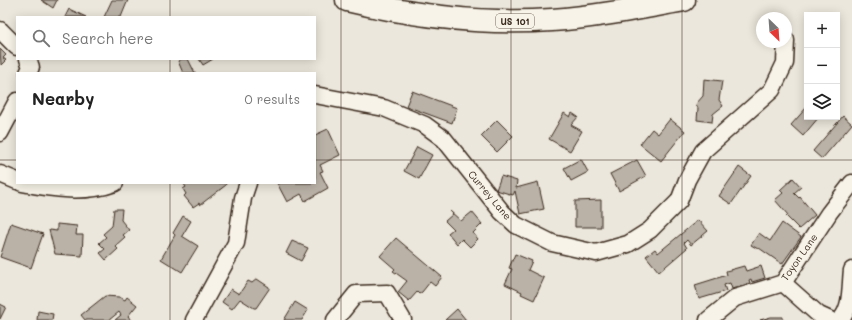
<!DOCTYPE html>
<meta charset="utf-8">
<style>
body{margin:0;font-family:Mali,sans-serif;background:#f2f2f2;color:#222}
.controls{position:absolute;right:12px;top:12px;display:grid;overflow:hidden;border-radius:0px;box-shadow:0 2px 10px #0003}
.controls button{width:36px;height:36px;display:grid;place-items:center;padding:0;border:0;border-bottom:1px solid #e0e0e0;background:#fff;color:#222;font:20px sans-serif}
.compass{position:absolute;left:756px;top:12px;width:36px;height:36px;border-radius:50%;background:#fff;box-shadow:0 2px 10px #0003;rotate:155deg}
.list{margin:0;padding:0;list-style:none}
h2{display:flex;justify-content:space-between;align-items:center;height:52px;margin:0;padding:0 16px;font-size:17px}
h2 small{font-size:13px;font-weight:400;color:#767676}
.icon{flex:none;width:22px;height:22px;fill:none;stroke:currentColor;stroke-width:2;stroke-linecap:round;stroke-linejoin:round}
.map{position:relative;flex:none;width:852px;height:320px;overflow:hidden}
.search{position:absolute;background:#fff;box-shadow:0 2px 10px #0003;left:16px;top:16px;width:300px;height:44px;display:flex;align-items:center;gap:10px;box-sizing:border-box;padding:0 14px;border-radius:0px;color:#767676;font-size:15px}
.panel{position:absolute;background:#fff;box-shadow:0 2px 10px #0003;left:16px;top:72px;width:300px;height:112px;border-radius:0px}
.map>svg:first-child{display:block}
</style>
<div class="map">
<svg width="852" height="320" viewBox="0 0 852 320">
<rect width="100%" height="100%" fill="#ece7dc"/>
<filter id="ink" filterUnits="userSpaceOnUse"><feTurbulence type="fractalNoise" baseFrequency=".025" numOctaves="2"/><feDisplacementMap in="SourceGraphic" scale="8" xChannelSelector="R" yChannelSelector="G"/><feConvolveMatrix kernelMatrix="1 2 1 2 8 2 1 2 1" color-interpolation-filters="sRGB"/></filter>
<g filter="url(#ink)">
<g fill="#bab2a7" stroke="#3b2a1e">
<polygon points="41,0 57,0 53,8"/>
<polygon points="112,0 128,0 121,17 104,17"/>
<polygon points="69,9 86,17 65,17"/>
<polygon points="0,49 6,55 3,58 6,60 1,65"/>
<polygon points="182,59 188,59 195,73 183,73 178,61"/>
<polygon points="199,59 213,59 203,65"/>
<polygon points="704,79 722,81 719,100 723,106 713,114 712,122 697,120 698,108 696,104 703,96"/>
<polygon points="412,91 457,108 452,123 406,106"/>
<polygon points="807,107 807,117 819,117 803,136 791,125"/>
<polygon points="564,113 570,117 572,113 578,117 571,125 582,131 570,151 549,139"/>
<polygon points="843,116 852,124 822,159 813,151"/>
<polygon points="670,119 685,131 661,161 640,144 652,129 658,134"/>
<polygon points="497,120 513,136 497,152 481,136"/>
<polygon points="328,129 340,155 320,165 323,171 320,172 328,188 305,201 301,194 287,202 277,183 315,183 315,135"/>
<polygon points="417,147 432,155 419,179 404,171"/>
<polygon points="581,159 588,172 571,181 564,168"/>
<polygon points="637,160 646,176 619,191 610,174"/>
<polygon points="739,167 751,176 731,204 719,196"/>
<polygon points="501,176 517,181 516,188 538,182 544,209 520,214 515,191 513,195 496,190"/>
<polygon points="793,178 801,187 794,193 799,198 800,197 815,215 799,229 786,216 788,215 775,200 783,193 780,190"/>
<polygon points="183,183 225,183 226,185 200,205 199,203 193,207 184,196 186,194 183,189 186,187"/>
<polygon points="601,200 601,227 575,227 575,201"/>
<polygon points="114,209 122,209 121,220 129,230 123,235 125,237 115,246 118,249 106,260 100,253 105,249 99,243 106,237 103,234 112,226"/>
<polygon points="450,211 461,221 472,212 482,224 473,233 478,239 470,247 462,239 457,244 448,233 453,229 445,221 453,214"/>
<polygon points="183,216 191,221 182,236 198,246 182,272 161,259 175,235 173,233"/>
<polygon points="698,220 708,231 691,245 687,240 684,243 687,248 659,272 646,256 655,249 658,253"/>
<polygon points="11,223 43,234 31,268 0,257"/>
<polygon points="782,223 801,237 782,264 759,248 758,249 751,245 759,233 770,241"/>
<polygon points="57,224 77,226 76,235 83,235 82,256 55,254 49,230 57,231"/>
<polygon points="396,238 442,277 435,286 430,282 422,292 419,294 417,292 409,301 398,292 407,281 393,271 395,269 380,256"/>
<polygon points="292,241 308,248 301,261 286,253"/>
<polygon points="515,254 532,261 528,270 544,278 534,300 521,294 522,292 505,284 512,269 509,268"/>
<polygon points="744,266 746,271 761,266 765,278 752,282 751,279 749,280 750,283 732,289 730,283 724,285 726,291 699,299 695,285 727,275 726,271"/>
<polygon points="257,279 269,287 269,289 256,308 254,308 240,299 232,309 222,302 231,289 239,294 248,281 252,283"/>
<polygon points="105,296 119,297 125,300 127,297 137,305 128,316 131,320 115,320 121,315 119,312 109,320 85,320 81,315"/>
<polygon points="295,302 308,310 302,320 284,320"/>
<polygon points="0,304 6,307 0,319"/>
<polygon points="457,309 466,320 445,320"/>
<polygon points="38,311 53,314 52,320 37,320"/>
<polygon points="771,317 783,317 783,320 760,320"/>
</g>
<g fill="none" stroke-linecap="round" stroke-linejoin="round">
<defs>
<g id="minor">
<polyline points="0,30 17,47"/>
<polyline points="28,59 31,67 28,73"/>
<polyline points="315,95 384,108 425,125 444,139 502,212 516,225 552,243 596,253 628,244 650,230 679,201 687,180 703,151 772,90 785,63 786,40"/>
<polyline points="0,133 17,101"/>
<polyline points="0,174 17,181"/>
<path d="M 22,183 C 52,189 85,194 115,183"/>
<polyline points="783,283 819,315 830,320"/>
<polyline points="194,320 236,243 243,198 248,183"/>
<polyline points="335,320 356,294 387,293 403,320"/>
<polyline points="708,320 735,298 783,283 829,213 852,183"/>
<path d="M 840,320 C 852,309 850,286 852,270"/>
</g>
<path id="highway" d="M 347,0 C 414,16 482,25 552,20 C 596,17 640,8 684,0"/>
</defs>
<use href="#minor" stroke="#3b2a1e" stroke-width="19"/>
<use href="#highway" stroke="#3b2a1e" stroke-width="25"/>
<use href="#minor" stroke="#f7f3e8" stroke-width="16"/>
<use href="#highway" stroke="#f7f3e8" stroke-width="22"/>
</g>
</g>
<path fill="none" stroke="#3b2a1e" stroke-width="1" stroke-opacity="0.55" d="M 170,0 L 170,17M 341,0 L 341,320M 511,0 L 511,320M 682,0 L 682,320M 170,59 L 170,73M 0,160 L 17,160M 315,160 L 852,160M 170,183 L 170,320"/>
<g text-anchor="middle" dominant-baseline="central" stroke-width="3" stroke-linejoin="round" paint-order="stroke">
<rect fill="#f7f3e8" stroke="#73665b" stroke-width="1" x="496" y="14" width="38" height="14" rx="3"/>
<g font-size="9" font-weight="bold" fill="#3b2a1e">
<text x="515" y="21">US 101</text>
</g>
<g font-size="10" fill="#3b2a1e" stroke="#f7f3e8">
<text transform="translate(490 195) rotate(50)">Currey Lane</text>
<text transform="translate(799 257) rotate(-55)">Toyon Lane</text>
</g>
</g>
</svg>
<div class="controls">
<button>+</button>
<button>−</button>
<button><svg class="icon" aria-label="layers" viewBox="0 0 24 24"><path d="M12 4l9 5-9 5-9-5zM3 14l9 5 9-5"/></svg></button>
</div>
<svg class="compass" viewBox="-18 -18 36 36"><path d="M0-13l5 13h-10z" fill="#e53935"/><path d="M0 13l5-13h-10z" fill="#767676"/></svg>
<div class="search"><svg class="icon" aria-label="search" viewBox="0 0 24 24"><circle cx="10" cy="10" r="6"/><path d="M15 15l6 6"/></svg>Search here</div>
<section class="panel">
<h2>Nearby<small>0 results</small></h2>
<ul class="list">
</ul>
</section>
</div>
